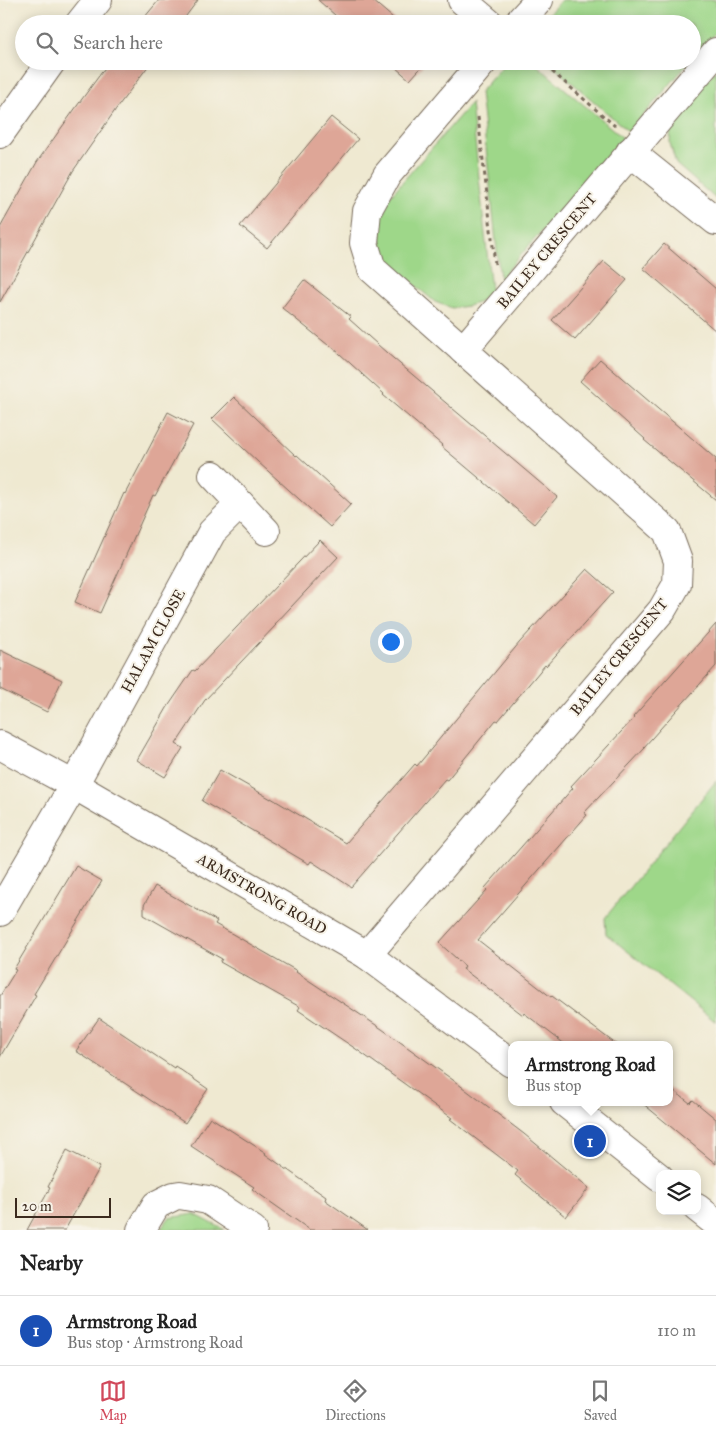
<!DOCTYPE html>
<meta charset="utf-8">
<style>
body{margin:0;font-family:"IM FELL Great Primer",serif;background:#f2f2f2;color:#222}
.controls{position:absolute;right:15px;bottom:15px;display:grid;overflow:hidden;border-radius:10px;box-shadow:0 2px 12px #0003}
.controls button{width:45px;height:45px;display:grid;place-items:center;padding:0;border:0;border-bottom:1px solid #e0e0e0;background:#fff;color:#222;font:25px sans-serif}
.scale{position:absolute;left:15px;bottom:12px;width:96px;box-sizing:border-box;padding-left:5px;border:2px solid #3b2a1e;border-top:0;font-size:14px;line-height:18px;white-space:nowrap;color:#3b2a1e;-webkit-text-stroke:4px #f7f3e8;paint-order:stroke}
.you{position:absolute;left:390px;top:641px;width:18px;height:18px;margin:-12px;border:4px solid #fff;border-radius:50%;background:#1a73e8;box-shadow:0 0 0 8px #1a73e833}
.badge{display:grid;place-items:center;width:32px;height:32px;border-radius:50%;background:#d1495b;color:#fff;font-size:16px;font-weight:700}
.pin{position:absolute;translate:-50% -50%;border:2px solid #fff;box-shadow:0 1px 5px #0006}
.popup{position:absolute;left:508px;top:1041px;width:165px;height:65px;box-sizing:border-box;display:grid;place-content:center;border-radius:10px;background:#fff;filter:drop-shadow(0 1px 4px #0005);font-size:16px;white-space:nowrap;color:#767676}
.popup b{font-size:19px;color:#222}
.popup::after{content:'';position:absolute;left:50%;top:100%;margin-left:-10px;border:10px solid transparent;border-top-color:#fff}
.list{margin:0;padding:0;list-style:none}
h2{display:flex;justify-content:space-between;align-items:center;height:65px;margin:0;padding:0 20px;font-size:21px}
h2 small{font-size:16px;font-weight:400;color:#767676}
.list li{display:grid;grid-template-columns:32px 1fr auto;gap:15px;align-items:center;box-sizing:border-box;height:70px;padding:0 20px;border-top:1px solid #e0e0e0}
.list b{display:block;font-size:19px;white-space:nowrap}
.list p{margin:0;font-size:16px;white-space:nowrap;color:#767676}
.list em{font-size:16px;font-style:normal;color:#767676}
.icon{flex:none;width:28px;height:28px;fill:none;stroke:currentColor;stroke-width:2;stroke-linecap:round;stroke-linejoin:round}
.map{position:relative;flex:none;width:716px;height:1230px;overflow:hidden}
.search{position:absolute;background:#fff;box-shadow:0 2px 12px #0003;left:15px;right:15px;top:15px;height:55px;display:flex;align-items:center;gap:12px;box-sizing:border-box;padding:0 18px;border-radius:28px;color:#767676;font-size:19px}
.sheet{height:135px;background:#fff}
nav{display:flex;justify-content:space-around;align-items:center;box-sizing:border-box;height:70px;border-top:1px solid #e0e0e0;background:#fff;font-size:14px;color:#767676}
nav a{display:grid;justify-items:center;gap:2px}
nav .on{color:#d1495b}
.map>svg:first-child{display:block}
</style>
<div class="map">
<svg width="716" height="1230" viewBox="0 0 716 1230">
<rect width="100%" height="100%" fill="#f7f3e8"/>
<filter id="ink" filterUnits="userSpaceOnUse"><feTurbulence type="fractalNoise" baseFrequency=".02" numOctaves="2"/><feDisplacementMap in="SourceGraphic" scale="10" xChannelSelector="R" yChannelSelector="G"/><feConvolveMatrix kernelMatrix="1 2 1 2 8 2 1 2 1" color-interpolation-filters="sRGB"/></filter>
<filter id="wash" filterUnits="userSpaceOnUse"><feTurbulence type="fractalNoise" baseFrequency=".0096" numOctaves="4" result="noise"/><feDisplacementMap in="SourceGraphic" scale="20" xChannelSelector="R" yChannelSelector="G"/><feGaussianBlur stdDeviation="1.12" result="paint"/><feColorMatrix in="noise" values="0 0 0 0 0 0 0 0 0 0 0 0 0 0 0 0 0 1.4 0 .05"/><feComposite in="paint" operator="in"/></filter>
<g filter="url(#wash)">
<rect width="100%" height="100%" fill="#efe9d1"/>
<g fill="#9ed789" stroke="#6c8054">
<polygon points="561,0 716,0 716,32 692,59 692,24 540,24"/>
<polygon points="507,61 532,61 623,138 500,279 480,92"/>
<polygon points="547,61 690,61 629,132"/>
<polygon points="716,70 716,199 676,164 670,143 671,122"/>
<polygon points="471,103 491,290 480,302 468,306 452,308 435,302 391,265 382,248 379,228 382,212 390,196"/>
<polygon points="716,781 716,1022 606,934 605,918"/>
<polygon points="194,1214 225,1230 160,1230 169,1218"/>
</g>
<g id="blocks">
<g fill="#dea697">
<polygon points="159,0 198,0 180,24 139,24"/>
<polygon points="318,0 372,0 400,24 345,24"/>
<polygon points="110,61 152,61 116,109 73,171 0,302 0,228 37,162 82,99"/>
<polygon points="388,61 427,61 410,80"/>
<polygon points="331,117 358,139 267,248 240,226"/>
<polygon points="664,244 716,289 716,331 643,268"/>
<polygon points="604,261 627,280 575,340 552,320"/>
<polygon points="304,280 351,317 349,319 387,353 557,497 534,524 441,446 442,445 383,395 384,394 329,344 328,345 282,308"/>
<polygon points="600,359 716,459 716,500 644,440 645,439 580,381"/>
<polygon points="234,397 296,456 297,455 351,504 330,527 258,462 212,419"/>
<polygon points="168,412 193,425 155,496 153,495 100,613 75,602 124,493 125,494"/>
<polygon points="320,540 338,557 275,624 276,625 205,700 176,744 183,748 165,777 137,760 167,708 193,670 195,671"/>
<polygon points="587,569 613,592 546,666 545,665 498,721 496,720 447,780 445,779 351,887 311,861 309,864 202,801 220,770 271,799 271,798 346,843 415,764 417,766 520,642"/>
<polygon points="716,624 716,666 644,747 645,748 584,813 587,815 478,940 551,997 552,996 617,1045 566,1045 524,1013 523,1015 463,969 465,966 439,943 487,890 485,888 573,788 571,786 634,718 633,717"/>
<polygon points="0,650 62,680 47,712 0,689"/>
<polygon points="76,866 102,881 34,994 36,995 0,1057 0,996 16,970 14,969"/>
<polygon points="155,886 217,921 215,924 297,971 296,972 382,1029 453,1080 524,1134 589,1188 566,1217 515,1175 518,1171 450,1119 452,1118 356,1049 298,1010 300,1007 220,962 222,959 144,915 144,905"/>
<polygon points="99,1018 174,1068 175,1066 208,1089 185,1123 76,1051"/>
<polygon points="669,1087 690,1103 693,1100 716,1119 716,1164 641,1102 669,1102"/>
<polygon points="210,1117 266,1153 265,1154 326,1197 325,1200 368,1230 310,1230 252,1189 254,1187 191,1146"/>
<polygon points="67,1150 100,1167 65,1230 27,1230 50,1188 48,1187"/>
</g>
</g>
</g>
<g filter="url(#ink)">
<use href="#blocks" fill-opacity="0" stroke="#7a6d5d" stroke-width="1"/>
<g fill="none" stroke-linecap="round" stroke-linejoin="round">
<defs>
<g id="street">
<polyline points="462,0 490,24"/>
<polyline points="79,24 98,0"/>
<polyline points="517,24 539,0"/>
<polyline points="0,134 52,61"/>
<polyline points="630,152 716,221"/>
<polyline points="463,350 716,52"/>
<polyline points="213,475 266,531"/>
<polyline points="0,745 74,785 367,955 511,1063"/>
<polyline points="0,912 74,785 212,532 240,504"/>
<polyline points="367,955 662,610 677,584 678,561 667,531 372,269 364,243 367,211 387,175 484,61"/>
<polyline points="564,1102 660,1178"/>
<polyline points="697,1208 716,1223"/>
<polyline points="141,1230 156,1205 174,1196 180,1195 208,1200 253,1230"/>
</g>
</defs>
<use href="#street" stroke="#7a6d5d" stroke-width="30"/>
<g stroke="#7a6d5d" stroke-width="3" stroke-dasharray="4 4" stroke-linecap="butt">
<polyline points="540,61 615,126"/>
<polyline points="478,117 495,264"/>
</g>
<use href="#street" stroke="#fff" stroke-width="28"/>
</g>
</g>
<g text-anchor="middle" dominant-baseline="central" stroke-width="4" stroke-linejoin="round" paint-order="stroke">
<g font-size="15" fill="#3b2a1e" stroke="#f7f3e8">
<text transform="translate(547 251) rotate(-50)">BAILEY CRESCENT</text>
<text transform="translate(153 641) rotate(-61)">HALAM CLOSE</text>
<text transform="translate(619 657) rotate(-51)">BAILEY CRESCENT</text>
<text transform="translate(262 894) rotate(30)">ARMSTRONG ROAD</text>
</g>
</g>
</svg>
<div class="controls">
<button><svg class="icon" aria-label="layers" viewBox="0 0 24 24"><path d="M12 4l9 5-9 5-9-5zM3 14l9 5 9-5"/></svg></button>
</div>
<div class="scale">20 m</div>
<div class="you"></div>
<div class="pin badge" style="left:590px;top:1141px;background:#1a4fb4">1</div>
<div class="popup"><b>Armstrong Road</b>Bus stop</div>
<div class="search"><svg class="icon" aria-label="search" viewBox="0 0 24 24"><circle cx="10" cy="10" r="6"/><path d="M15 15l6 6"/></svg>Search here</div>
</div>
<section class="sheet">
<h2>Nearby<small></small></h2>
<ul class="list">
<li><span class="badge" style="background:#1a4fb4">1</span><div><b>Armstrong Road</b><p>Bus stop · Armstrong Road</p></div><em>110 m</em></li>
</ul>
</section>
<nav>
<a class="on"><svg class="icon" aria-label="map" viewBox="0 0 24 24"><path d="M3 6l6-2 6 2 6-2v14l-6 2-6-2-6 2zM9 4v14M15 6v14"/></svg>Map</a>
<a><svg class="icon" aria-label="directions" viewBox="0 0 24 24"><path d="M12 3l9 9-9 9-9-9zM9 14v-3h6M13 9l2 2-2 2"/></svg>Directions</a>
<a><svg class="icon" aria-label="saved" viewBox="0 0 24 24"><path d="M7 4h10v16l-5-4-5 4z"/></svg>Saved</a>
</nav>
